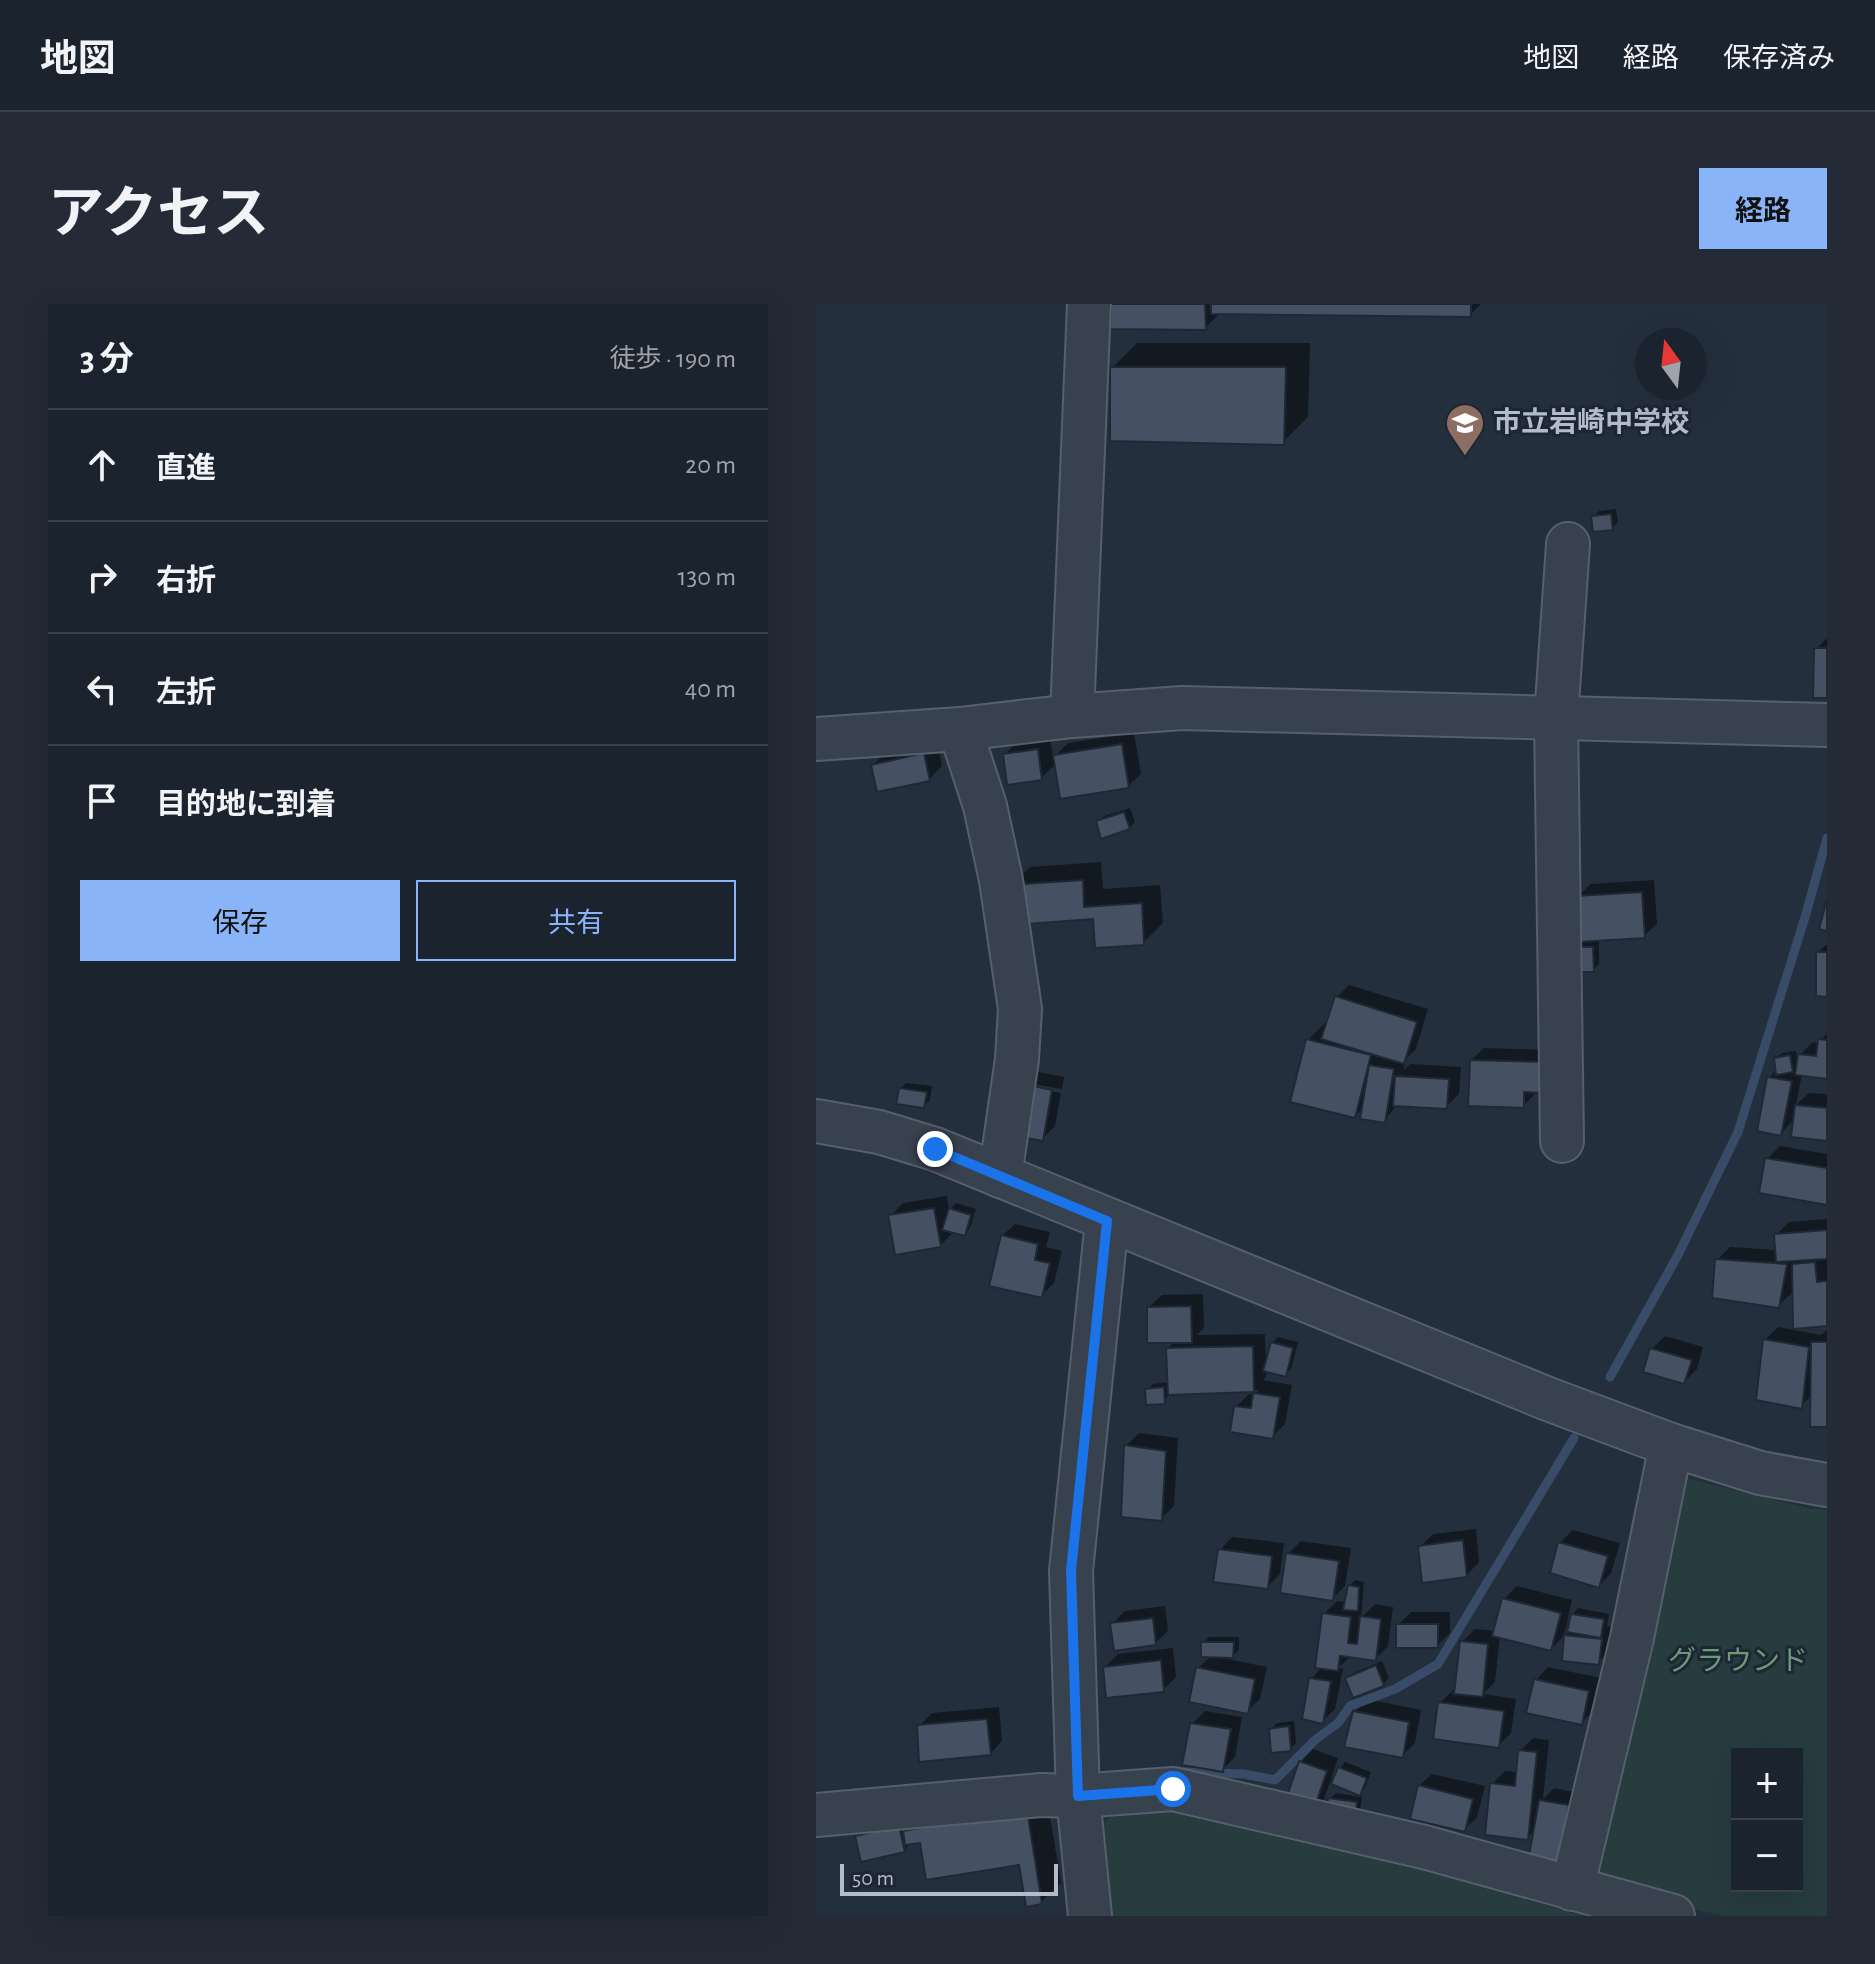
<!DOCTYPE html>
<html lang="ja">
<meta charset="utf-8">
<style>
body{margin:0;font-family:"Alegreya Sans","Noto Sans JP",sans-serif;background:#242b36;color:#f1f3f6}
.controls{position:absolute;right:24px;bottom:24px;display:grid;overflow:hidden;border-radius:0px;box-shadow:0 8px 32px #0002}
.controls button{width:72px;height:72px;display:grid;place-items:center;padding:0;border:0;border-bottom:2px solid #39404a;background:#1b232e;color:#f1f3f6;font:40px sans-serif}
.compass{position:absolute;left:819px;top:24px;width:72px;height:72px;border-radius:50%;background:#1b232e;box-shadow:0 8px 32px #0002;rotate:345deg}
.scale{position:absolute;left:24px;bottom:20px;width:218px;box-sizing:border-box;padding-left:8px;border:4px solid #b4bcc9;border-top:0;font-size:22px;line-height:28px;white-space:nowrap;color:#b4bcc9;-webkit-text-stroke:6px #1d2633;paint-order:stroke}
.stop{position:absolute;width:24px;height:24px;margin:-18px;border:6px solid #1a73e8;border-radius:50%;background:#fff}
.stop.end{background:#1a73e8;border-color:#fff;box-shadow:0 2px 8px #0008}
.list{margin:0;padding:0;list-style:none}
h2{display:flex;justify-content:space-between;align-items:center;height:104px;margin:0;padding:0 32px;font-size:34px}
h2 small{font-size:26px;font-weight:400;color:#a0a4aa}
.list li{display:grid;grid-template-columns:52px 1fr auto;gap:24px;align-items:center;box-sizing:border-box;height:112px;padding:0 32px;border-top:2px solid #39404a}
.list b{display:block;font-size:30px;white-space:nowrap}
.list em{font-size:26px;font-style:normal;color:#a0a4aa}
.actions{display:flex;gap:16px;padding:24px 32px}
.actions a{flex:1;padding:18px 0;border:2px solid #8ab4f8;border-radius:0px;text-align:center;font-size:28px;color:#8ab4f8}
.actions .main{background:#8ab4f8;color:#111}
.icon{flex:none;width:44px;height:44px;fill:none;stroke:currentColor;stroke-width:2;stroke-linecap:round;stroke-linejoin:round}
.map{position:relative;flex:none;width:1011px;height:1612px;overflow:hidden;border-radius:0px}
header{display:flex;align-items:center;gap:48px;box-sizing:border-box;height:112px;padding:0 40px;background:#1b232e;border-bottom:2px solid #39404a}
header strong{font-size:38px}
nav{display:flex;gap:44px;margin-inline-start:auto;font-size:28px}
.intro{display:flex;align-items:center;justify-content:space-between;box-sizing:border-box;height:192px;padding:0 48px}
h1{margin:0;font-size:56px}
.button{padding:20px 36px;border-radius:0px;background:#8ab4f8;color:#111;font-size:28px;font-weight:700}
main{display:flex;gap:48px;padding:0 48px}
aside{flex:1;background:#1b232e;border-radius:0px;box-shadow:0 8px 32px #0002}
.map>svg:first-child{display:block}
</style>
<header>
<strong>地図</strong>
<nav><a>地図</a><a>経路</a><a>保存済み</a></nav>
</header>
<div class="intro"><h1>アクセス</h1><a class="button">経路</a></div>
<main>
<aside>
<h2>3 分<small>徒歩 · 190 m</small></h2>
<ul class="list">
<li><svg class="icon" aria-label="ahead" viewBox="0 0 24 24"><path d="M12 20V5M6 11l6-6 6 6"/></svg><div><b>直進</b></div><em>20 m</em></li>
<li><svg class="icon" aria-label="right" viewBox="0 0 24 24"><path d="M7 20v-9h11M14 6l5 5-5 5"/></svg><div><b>右折</b></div><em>130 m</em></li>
<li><svg class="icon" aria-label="left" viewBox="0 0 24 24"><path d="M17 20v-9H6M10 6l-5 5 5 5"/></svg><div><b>左折</b></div><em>40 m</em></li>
<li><svg class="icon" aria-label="arrive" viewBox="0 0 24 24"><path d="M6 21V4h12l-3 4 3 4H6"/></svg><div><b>目的地に到着</b></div></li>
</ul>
<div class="actions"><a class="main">保存</a><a>共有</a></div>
</aside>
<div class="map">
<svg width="1011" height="1612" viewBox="0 0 1011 1612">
<rect width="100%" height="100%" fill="#242f3e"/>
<g fill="#263c3f" fill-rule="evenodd">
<path d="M 865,1173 L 991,1204 L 1011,1206 L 1011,1612 L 906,1612 L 771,1576 ZM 921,1450 L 981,1450 L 981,1582 L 921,1582 Z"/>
<polygon points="322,1503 384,1504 768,1612 293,1612 284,1523 296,1511"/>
</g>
<g fill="#0007">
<polygon points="297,0 665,0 654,11 405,8 389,24"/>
<polygon points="321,39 494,39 492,113 467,138 296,64"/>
<polygon points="800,205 802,218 796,224 777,213 783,207"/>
<polygon points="1011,334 1011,392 1000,345"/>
<polygon points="318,429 325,470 312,482 240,460 225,474 189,450 202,438 234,433 237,454 252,439"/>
<polygon points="121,437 126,462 113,475 57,461 70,448"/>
<polygon points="314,504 319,518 313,524 282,518 288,512"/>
<polygon points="285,558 287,585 344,581 347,619 327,639 279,613 195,582 214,563"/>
<polygon points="838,576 841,620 828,632 783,635 783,660 777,666 755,643 762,592 775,580"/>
<polygon points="1011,640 1011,691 1002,648"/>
<polygon points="533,681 612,705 600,745 589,756 588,766 594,760 645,763 643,790 630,803 582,800 568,817 548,803 539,812 492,736 511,717 520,694"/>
<polygon points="1011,729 1011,773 986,770 980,801 993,789 1011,790 1011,835 979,815 965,829 953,774 961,765 960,755 966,749 980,747 981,754 997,738 1003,739"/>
<polygon points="668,744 739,746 720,789 707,802 655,756"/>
<polygon points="222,768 248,773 246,785 217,780 217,784 245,789 239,822 226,835 210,781"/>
<polygon points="90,779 116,782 114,796 108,802 84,785"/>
<polygon points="964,842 1011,850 1011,899 951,855"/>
<polygon points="131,892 133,907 140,899 160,905 154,924 148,930 138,927 124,942 74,912 87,899"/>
<polygon points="1011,915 1011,1020 979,986 962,1002 901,956 914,943 961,946 960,931 973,918"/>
<polygon points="199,920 234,928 230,943 246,947 238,979 225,992 186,932"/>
<polygon points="387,990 388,1024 381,1031 449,1030 450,1061 456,1039 462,1033 482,1038 475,1065 469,1071 450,1066 450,1073 447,1076 476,1081 469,1120 456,1133 420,1103 433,1090 439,1091 443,1086 354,1089 348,1098 331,1086 337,1080 354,1078 352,1044 360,1037 333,1003 346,991"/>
<polygon points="962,1023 1005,1031 1011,1026 1011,1121 996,1091 985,1102 949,1036"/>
<polygon points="849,1032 887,1043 881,1065 868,1078 836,1045"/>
<polygon points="323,1129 362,1134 358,1202 345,1215 310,1142"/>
<polygon points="660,1225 663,1258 651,1271 604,1243 617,1230"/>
<polygon points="757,1226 804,1239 795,1269 783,1282 744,1239"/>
<polygon points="416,1233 468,1239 464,1270 451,1283 404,1246"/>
<polygon points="485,1237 535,1244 529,1282 516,1295 472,1250"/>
<polygon points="539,1276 548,1278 545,1314 559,1300 577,1303 572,1342 559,1355 535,1352 522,1364 527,1365 519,1405 506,1417 495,1375 506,1363 508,1310 521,1297 530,1298 533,1282"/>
<polygon points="701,1282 756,1296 748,1332 735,1345 684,1332 679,1378 667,1390 700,1395 695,1429 682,1442 624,1399 637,1386 641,1386 646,1338 659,1325 680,1327 688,1295"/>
<polygon points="349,1302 352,1327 339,1339 296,1320 309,1307"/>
<polygon points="762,1304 793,1310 791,1322 798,1323 795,1346 782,1358 750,1332 756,1311"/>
<polygon points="595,1308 634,1308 634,1329 621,1342 582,1321"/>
<polygon points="393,1333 423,1333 423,1346 417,1352 407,1354 451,1363 444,1395 431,1407 382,1364 395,1352 387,1339"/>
<polygon points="357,1344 360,1373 347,1386 289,1363 302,1350"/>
<polygon points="566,1357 573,1374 567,1380 531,1375 537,1369"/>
<polygon points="732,1363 785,1374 778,1406 765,1419 720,1376"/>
<polygon points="551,1395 605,1406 599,1439 586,1452 539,1408"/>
<polygon points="183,1403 186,1437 174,1450 103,1422 116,1409"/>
<polygon points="389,1407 426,1413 419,1453 406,1466 376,1420"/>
<polygon points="478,1417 480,1439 474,1445 455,1425 461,1419"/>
<polygon points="717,1434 733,1436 727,1495 738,1484 764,1489 753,1553 720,1525 711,1534 676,1480 689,1467 702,1468 704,1447"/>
<polygon points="497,1445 522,1454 515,1476 518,1478 524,1464 529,1458 555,1468 549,1484 544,1490 514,1478 508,1496 495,1509 485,1458"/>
<polygon points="616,1470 669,1482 661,1513 648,1526 603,1482"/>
<polygon points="230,1488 245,1579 225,1598 204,1559 105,1536 96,1538 88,1546 41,1533 54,1520"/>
<polygon points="520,1489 546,1493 543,1513 514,1495"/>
</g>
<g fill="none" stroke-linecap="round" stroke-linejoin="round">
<g stroke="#394c67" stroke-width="9">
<polyline points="794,1073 862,951 922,828 990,610 1011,534"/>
<polyline points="367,1468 428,1470 459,1476 499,1436 522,1419 534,1402 579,1385 622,1360 758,1134"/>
</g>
</g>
<g fill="#455162" stroke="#1f2835" stroke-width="2">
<polygon points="295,0 389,0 390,26 294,25"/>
<polygon points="395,0 655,0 655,13 395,10"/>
<polygon points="294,63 470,63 468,141 294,137"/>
<polygon points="795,210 797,226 777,228 775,212"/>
<polygon points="998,344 1011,344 1011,394 997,394"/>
<polygon points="306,440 313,484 244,495 237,451"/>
<polygon points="222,445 226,476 191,481 187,450"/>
<polygon points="108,449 114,477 61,488 55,461"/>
<polygon points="308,508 314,525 285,535 280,517"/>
<polygon points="267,576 268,603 326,599 328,641 279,644 277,615 195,621 193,581"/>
<polygon points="826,588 829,634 762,638 760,592"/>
<polygon points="1011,595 1011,627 1003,625"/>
<polygon points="753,643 777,643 778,668 753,668"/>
<polygon points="1000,648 1011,648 1011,693 1000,692"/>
<polygon points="519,692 601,718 588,760 505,735"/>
<polygon points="490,735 555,751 539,814 474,798"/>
<polygon points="1002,735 1011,736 1011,775 979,771 982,750 1000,752"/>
<polygon points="974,751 977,768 960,771 958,754"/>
<polygon points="654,756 727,758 726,789 708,788 708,804 652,802"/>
<polygon points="553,761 578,765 569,819 544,815"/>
<polygon points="579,772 633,775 631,805 577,802"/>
<polygon points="951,773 976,777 965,832 941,827"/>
<polygon points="208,780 236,786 227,837 198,832"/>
<polygon points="83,784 111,788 108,804 80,800"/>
<polygon points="979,801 1011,804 1011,837 975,833"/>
<polygon points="949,854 1011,864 1011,901 943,889"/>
<polygon points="118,904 125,943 79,951 72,911"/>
<polygon points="133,904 155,911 149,932 126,926"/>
<polygon points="1011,926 1011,955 960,958 958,930"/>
<polygon points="185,931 222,940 219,956 234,959 226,994 173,982"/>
<polygon points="899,955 971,960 963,1004 896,994"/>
<polygon points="999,958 1001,978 1011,977 1011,1022 977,1025 976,960"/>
<polygon points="375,1002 376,1039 331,1039 331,1003"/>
<polygon points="947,1035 993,1043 986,1105 940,1096"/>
<polygon points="455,1038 477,1044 470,1073 447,1067"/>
<polygon points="995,1038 1011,1038 1011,1123 994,1123"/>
<polygon points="437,1042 438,1088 352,1091 350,1044"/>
<polygon points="834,1044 876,1056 868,1080 827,1068"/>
<polygon points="348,1083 349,1100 330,1101 329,1085"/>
<polygon points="437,1089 464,1093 457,1135 414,1128 418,1102 435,1104"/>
<polygon points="308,1141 350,1147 346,1217 305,1213"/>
<polygon points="647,1236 651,1273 606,1279 602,1242"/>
<polygon points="742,1238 792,1252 783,1284 734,1269"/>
<polygon points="402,1245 456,1252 452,1285 397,1278"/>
<polygon points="470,1249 523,1257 517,1297 464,1289"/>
<polygon points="532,1281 543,1283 542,1307 527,1306"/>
<polygon points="686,1294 745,1309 735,1347 676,1332"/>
<polygon points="506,1309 535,1313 532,1339 541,1340 544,1312 565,1315 560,1357 524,1352 522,1367 499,1364"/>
<polygon points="755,1310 788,1315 785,1334 751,1328"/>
<polygon points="337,1314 340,1341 298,1347 294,1319"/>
<rect x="580" y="1320" width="42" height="24"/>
<polygon points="748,1331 786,1335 783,1361 746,1357"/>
<polygon points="644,1337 672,1340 667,1393 638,1390"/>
<polygon points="385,1338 418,1338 417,1354 385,1353"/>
<polygon points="345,1356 348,1388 290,1394 287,1363"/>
<polygon points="560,1361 568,1382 537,1394 529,1374"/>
<polygon points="380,1363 439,1375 432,1410 373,1398"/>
<polygon points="493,1374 515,1377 507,1420 486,1415"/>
<polygon points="718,1375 773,1387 766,1421 710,1409"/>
<polygon points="622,1398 688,1407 683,1444 617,1435"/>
<polygon points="537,1407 593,1418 587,1454 528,1443"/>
<polygon points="171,1415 175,1451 103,1458 101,1421"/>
<polygon points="374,1419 415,1425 407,1468 366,1461"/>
<polygon points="473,1422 475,1447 455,1449 453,1425"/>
<polygon points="702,1446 721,1448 712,1536 669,1531 674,1479 699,1482"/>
<polygon points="483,1457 511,1467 496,1511 468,1501"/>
<polygon points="522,1463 551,1474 544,1492 515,1480"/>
<polygon points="602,1481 657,1495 649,1528 594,1515"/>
<polygon points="512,1494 541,1498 538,1522 509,1517"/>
<polygon points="723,1496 753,1501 741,1568 711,1563"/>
<polygon points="211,1506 226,1600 210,1603 203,1561 110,1576 104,1539 89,1541 87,1527"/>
<polygon points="83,1522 89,1548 45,1558 39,1532"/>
</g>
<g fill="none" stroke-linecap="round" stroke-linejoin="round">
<defs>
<g id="minor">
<polyline points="256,412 273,0"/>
<polyline points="144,425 169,502 185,576 204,705 201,755 184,872"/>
<polyline points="0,435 144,425 256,412 366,404 1011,421"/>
<polyline points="0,817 63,828 119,845 732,1095 855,1141 944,1169 1011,1181"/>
<polyline points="746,837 740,414 752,240"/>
<polyline points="0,1511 225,1491 262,1492 357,1485 608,1543 857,1612"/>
<polyline points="756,1585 816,1334 855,1141"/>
<polyline points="274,1612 262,1492 255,1267 291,917"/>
</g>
</defs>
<use href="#minor" stroke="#565f6c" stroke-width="46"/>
<use href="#minor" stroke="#38414e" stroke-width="42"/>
</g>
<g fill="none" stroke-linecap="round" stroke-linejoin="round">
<polyline stroke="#1a73e8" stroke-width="10" points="119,845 291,917 255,1267 262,1492 357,1485"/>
</g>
<defs>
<symbol id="school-pin" viewBox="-11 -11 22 30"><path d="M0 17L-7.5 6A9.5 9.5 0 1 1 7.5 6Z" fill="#8d6e63" stroke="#1d2633"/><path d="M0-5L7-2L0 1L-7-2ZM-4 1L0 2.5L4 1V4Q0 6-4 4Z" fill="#fff"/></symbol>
</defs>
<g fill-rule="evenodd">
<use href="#school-pin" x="627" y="97" width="44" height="60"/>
</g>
<g text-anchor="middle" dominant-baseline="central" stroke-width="6" stroke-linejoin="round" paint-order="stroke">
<g font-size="28" font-weight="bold" fill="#b4bcc9" stroke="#1d2633" text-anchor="start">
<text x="677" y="119">市立岩崎中学校</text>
</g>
<g font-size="28" fill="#6b9a76" stroke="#1d2633">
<text x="922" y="1358">グラウンド</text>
</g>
</g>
</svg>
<div class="controls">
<button>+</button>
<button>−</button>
</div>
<svg class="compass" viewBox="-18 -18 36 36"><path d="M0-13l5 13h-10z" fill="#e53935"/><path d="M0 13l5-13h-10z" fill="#a0a4aa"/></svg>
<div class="scale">50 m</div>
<div class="stop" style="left:357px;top:1485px"></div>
<div class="stop end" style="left:119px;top:845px"></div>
</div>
</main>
